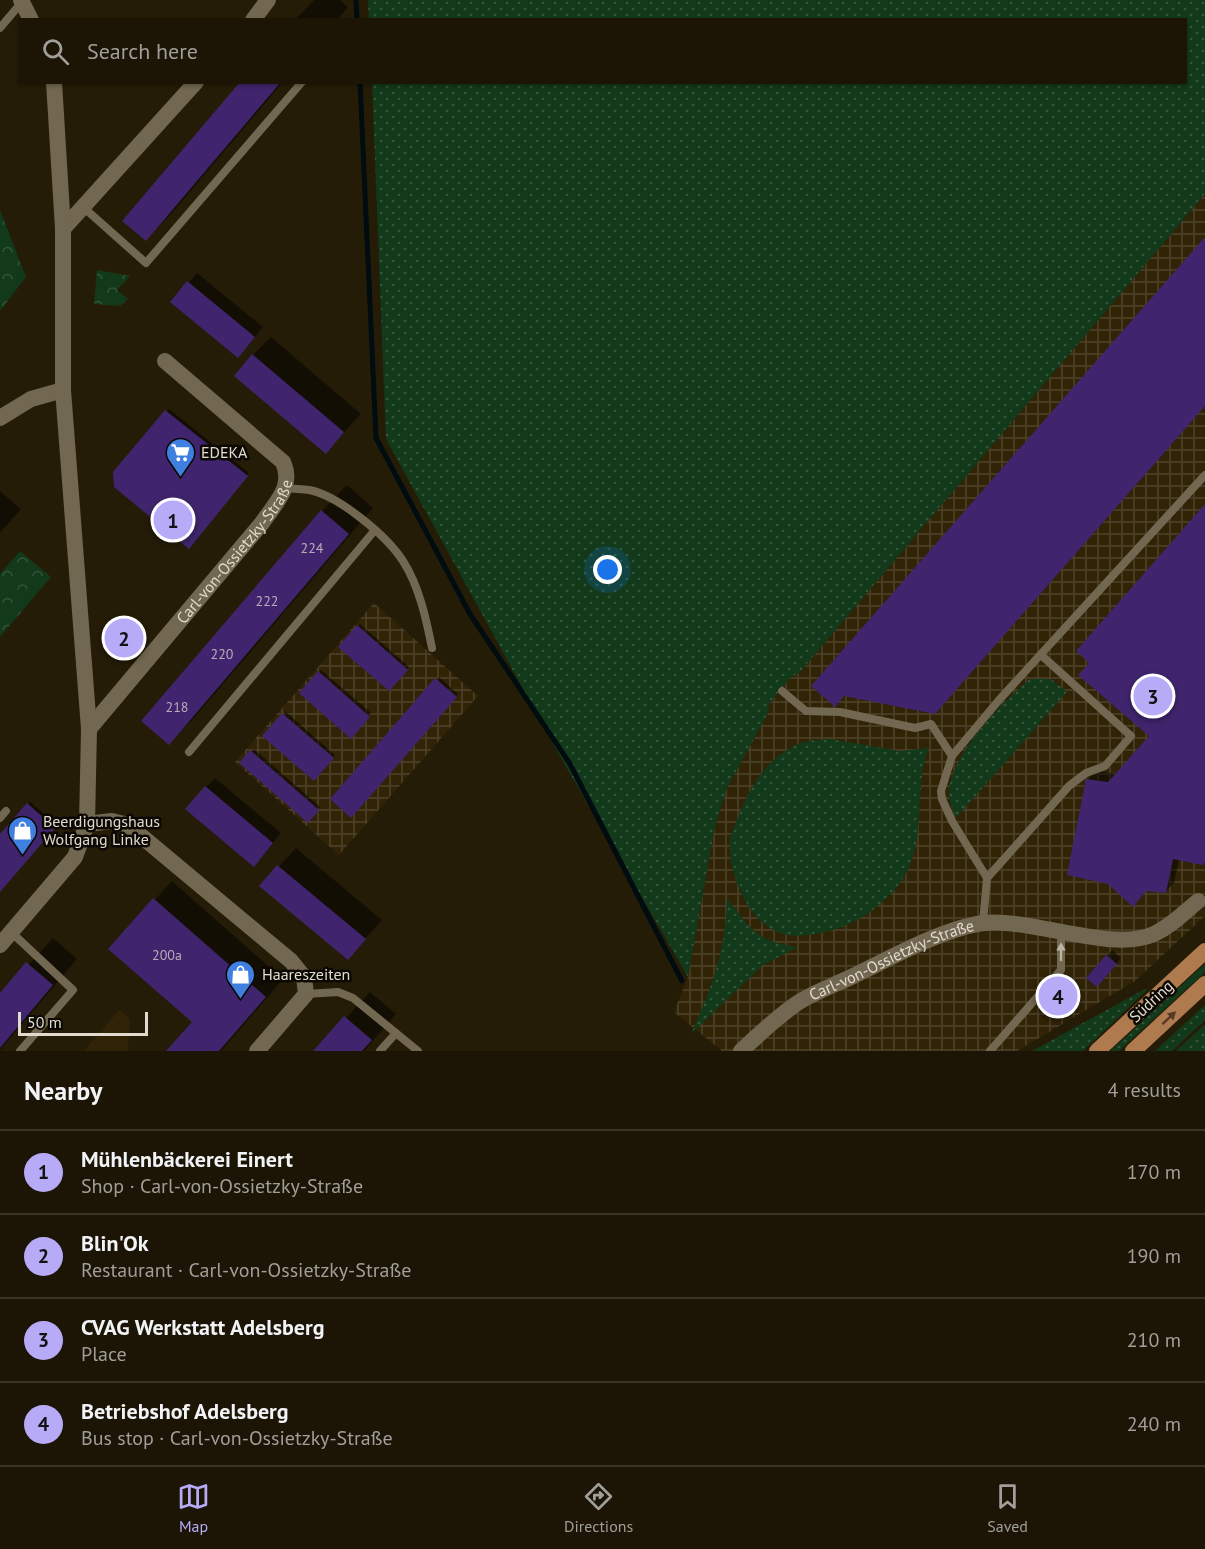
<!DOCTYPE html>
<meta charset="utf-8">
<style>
body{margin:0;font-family:"PT Sans",sans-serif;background:#251e0f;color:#f1f3f6}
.scale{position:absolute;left:18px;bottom:15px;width:130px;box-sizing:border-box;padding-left:6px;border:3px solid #e1dace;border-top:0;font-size:16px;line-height:21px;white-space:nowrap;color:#e1dace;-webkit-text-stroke:4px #0b0702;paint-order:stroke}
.you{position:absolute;left:608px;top:570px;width:21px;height:21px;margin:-15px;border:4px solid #fff;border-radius:50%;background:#1a73e8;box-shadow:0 0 0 9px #1a73e833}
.badge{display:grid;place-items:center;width:39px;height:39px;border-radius:50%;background:#b7abf8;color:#111;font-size:20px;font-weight:700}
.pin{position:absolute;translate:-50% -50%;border:3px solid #fff;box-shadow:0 2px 6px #0006}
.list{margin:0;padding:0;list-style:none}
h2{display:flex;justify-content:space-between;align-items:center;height:78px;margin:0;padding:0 24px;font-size:26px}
h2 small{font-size:20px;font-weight:400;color:#a09f9a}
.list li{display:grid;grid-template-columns:39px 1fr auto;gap:18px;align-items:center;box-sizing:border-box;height:84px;padding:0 24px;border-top:2px solid #3a3427}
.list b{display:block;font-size:22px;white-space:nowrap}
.list p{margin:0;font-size:20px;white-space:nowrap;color:#a09f9a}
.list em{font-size:20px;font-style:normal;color:#a09f9a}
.icon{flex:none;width:33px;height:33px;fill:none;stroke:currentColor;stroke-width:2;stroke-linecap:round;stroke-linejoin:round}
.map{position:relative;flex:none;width:1205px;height:1051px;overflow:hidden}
.search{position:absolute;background:#1c1505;box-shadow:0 2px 4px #0004;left:18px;right:18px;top:18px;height:66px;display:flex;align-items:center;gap:15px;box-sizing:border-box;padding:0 21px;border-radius:0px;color:#a09f9a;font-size:22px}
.sheet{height:414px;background:#1c1505}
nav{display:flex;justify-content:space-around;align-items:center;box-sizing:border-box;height:84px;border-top:2px solid #3a3427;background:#1c1505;font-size:16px;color:#a09f9a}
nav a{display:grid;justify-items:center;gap:3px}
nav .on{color:#b7abf8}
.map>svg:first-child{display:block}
</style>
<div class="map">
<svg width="1205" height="1051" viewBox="0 0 1205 1051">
<defs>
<pattern id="industrial-grid" width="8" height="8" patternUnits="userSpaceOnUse" patternTransform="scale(1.5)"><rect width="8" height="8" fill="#302306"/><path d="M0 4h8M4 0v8" fill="none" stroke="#4e4229"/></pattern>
<pattern id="grass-dots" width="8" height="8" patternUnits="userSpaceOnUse" patternTransform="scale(1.5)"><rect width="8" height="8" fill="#11391a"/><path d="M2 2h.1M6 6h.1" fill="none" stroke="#33553a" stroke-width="1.8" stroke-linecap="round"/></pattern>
<pattern id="park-crowns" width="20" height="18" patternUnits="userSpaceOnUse" patternTransform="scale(1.5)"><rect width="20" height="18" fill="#11391a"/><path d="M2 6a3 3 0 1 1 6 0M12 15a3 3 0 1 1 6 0" fill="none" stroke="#33553a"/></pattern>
</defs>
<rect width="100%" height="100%" fill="#251c07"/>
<polygon fill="#302306" points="119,1010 130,1019 128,1051 84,1051"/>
<g fill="url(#industrial-grid)">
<polygon points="1205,194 1205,916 1135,981 1017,1051 722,1051 674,1012 688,977 714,831 726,790 769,711 768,705 789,679 800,672"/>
<polygon points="374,603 478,696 339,855 235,762"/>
</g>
<g fill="url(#grass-dots)">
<polygon points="368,0 1205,0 1205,194 800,672 789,679 768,705 769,711 726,790 714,831 688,977 561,758 386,439 372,83 1186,82 1186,20 369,20"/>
<path d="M 1030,679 L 1051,679 L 1067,692 L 956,818 C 954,812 949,803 949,796 C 947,758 1002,702 1030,679 Z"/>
<path d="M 830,739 L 900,751 L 929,748 C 912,790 929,840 902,880 C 888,902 858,923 833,930 C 814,934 794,940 775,931 C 746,917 728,871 730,841 C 730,834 735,826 737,820 C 750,787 765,759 798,744 C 807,740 820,740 830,739 Z"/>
<path d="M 727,898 C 751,930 758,942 798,947 L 763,965 L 691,1034 C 712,989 726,949 727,898 Z"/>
<polygon points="1205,964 1205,972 1119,1051 1110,1051"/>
<polygon points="1145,989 1148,989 1083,1051 1032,1051"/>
<polygon points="1205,1005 1205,1020 1172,1051 1155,1051"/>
<polygon points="1205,1024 1205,1051 1176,1051"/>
</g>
<g fill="url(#park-crowns)">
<polygon points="0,210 26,277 0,311"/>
<polygon points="97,270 130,276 117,290 128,299 120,306 94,304"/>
<polygon points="20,551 51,577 0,637 0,574"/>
</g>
<g fill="#0007">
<polygon points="314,0 340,0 348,7 337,20 295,20"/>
<polygon points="242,82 283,82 171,214 146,239"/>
<polygon points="197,273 263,327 247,347 172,302"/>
<polygon points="271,337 361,414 326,452 253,355"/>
<polygon points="169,409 249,473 192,544 115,472"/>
<polygon points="347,485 373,508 194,718 169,743 322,511"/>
<polygon points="0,491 21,509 0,533"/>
<polygon points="1205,506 1205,860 1179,859 1174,883 1165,892 1087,780 1097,771 1118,774 1151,736"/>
<polygon points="360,624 409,667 389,689 340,647"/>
<polygon points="321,670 371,713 351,737 301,693"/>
<polygon points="439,677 458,694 351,816 332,799"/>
<polygon points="286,712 335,755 314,779 264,736"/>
<polygon points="254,749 320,807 308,821 241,763"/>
<polygon points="215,778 281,833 263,856 206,787"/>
<polygon points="30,802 57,825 0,890 0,836"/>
<polygon points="296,848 382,920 348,958 262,885"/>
<polygon points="172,881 283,979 221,1051 168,1051 194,1022 110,949"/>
<polygon points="53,938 77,959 0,1050 0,996"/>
<polygon points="1112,950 1121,958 1103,980 1107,956"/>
<polygon points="370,992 396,1014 364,1051 315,1051"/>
</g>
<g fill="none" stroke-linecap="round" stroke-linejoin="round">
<g stroke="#000c0f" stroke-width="5">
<polyline points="356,0 357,20"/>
<polyline points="360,82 376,438 470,614 570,764 682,981"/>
</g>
</g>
<g fill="#40256e">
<polygon points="240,82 281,82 146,241 122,221"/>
<polygon points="1205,237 1205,406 935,714 844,696 835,707 811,686"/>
<polygon points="187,281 255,337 238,358 170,302"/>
<polygon points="252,354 344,432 326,454 234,376"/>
<polygon points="165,410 248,476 189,549 114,487 113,472"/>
<polygon points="1205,504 1205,862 1202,865 1173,859 1166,893 1146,891 1133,907 1108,884 1067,875 1086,779 1108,782 1149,736 1078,675 1089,663 1076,651"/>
<polygon points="321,510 349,534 169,745 141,721"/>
<polygon points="357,625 408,670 389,691 338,647"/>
<polygon points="318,671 370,717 351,739 299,693"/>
<polygon points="435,678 457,697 351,818 330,799"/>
<polygon points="282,713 334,758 314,781 262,736"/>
<polygon points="250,750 319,810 308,823 239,763"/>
<polygon points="205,786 273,843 254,867 185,809"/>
<polygon points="27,803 55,828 0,892 0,834"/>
<polygon points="151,818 157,822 153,828 146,824"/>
<polygon points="277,865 366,939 348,960 259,886"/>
<polygon points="153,898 266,997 219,1051 166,1051 192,1022 108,949"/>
<polygon points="1106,955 1117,964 1097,987 1086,978"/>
<polygon points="26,962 53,985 0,1048 0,993"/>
<polygon points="344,1016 372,1040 362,1051 313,1051"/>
</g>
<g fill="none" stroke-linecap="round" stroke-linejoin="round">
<g stroke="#726750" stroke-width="8">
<polyline points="0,28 22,2"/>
<polyline points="83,207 146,263 302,82"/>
<path d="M 286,488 C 293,489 301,489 309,490 C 338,495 387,536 403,561 C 419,586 426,618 432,648"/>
<polyline points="782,691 806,711 840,712 915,728 931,724 952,756"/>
<polyline points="189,752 375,530"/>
<polyline points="0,818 6,811"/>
<polyline points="987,878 952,821 942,799 941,791 952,756 999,700 1205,475"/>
<polyline points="983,923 987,878 1069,786 1086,773 1105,766 1131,736 1041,655"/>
<polyline points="11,932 73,990 20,1051"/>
<polyline points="306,994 338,992 353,998 418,1051"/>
<polyline points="380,1051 396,1033"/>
<polyline points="990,1051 1061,970 1061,931"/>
</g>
<g stroke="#726750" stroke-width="16">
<polyline points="253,20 268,0"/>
<polyline points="63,229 196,82"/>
<polyline points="0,418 31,399 63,390"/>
<path id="s1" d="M 89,729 L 262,523 C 276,502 294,487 283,462 L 165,361"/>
<polyline points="87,824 112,821 128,825 291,961 304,977 306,994 257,1051"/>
<path id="s2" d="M 741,1051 C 759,1034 776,1018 796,1004 C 812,993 832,986 849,978 C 887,960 943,928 984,923 C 1034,918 1111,953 1154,934 C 1171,926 1184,913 1198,901"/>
</g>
<g stroke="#726750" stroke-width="16">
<polyline points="21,0 31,20"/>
<polyline points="0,945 75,857 87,824 89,729 63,390 63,229 54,82"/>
</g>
<g stroke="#b07a4f" stroke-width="16">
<polyline points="1097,1051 1205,951"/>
<polyline points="1133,1051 1205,984"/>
</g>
</g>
<defs><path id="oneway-solid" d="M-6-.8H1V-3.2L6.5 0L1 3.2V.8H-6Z" transform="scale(1.5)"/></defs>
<use fill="#bab2a2" href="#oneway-solid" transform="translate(1061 952) rotate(-90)"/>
<use fill="#553b25" href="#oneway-solid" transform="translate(1169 1018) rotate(-43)"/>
<defs>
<symbol id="supermarket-pin" viewBox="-11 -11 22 30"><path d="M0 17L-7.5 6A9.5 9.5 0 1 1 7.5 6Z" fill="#3f7fe0" stroke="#0b0702"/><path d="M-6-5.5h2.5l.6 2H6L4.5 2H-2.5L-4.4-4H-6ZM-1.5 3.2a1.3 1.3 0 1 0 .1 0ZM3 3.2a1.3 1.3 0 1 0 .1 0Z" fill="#fff"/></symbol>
<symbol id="shop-pin" viewBox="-11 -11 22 30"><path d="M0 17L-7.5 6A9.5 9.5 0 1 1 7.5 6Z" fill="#3f7fe0" stroke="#0b0702"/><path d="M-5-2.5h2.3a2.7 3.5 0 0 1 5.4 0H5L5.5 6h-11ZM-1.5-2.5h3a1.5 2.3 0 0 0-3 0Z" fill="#fff"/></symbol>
</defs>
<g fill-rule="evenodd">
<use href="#supermarket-pin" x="164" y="436" width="33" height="45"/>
<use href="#shop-pin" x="6" y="814" width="33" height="45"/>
<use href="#shop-pin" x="224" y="958" width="33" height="45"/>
</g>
<g text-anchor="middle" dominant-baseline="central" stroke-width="5" stroke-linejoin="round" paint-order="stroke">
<g font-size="14" fill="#b9adb6">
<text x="312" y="548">224</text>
<text x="267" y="601">222</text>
<text x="222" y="654">220</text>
<text x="177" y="707">218</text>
<text x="167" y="955">200a</text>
</g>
<g font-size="16" fill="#e1dace" stroke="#0b0702" text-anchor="start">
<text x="201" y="452">EDEKA</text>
<text x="43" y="821">Beerdigungshaus<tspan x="43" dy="18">Wolfgang Linke</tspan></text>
<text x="262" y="974">Haareszeiten</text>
</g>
<g font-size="16" fill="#e1dace" stroke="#0b0702">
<text stroke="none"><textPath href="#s1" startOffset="230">Carl-von-Ossietzky-Straße</textPath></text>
<text stroke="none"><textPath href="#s2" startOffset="178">Carl-von-Ossietzky-Straße</textPath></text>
<text transform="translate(1151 1001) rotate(-43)">Südring</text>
</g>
</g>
</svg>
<div class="scale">50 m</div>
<div class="you"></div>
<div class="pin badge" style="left:173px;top:520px">1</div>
<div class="pin badge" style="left:124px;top:638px">2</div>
<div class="pin badge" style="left:1153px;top:696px">3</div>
<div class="pin badge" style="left:1058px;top:996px">4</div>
<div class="search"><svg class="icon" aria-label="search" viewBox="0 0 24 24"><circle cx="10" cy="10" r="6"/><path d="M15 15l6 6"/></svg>Search here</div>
</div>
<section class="sheet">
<h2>Nearby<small>4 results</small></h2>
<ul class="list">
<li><span class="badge">1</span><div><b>Mühlenbäckerei Einert</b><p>Shop · Carl-von-Ossietzky-Straße</p></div><em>170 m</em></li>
<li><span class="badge">2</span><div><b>Blin'Ok</b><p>Restaurant · Carl-von-Ossietzky-Straße</p></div><em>190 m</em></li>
<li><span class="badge">3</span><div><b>CVAG Werkstatt Adelsberg</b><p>Place</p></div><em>210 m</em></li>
<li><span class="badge">4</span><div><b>Betriebshof Adelsberg</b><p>Bus stop · Carl-von-Ossietzky-Straße</p></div><em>240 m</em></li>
</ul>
</section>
<nav>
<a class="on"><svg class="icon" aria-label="map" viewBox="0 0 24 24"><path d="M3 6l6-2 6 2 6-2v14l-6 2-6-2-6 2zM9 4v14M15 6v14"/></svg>Map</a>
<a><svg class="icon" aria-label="directions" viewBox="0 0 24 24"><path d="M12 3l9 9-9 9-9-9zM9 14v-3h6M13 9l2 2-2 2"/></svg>Directions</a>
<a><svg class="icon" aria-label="saved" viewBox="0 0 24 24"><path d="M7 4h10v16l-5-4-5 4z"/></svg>Saved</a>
</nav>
